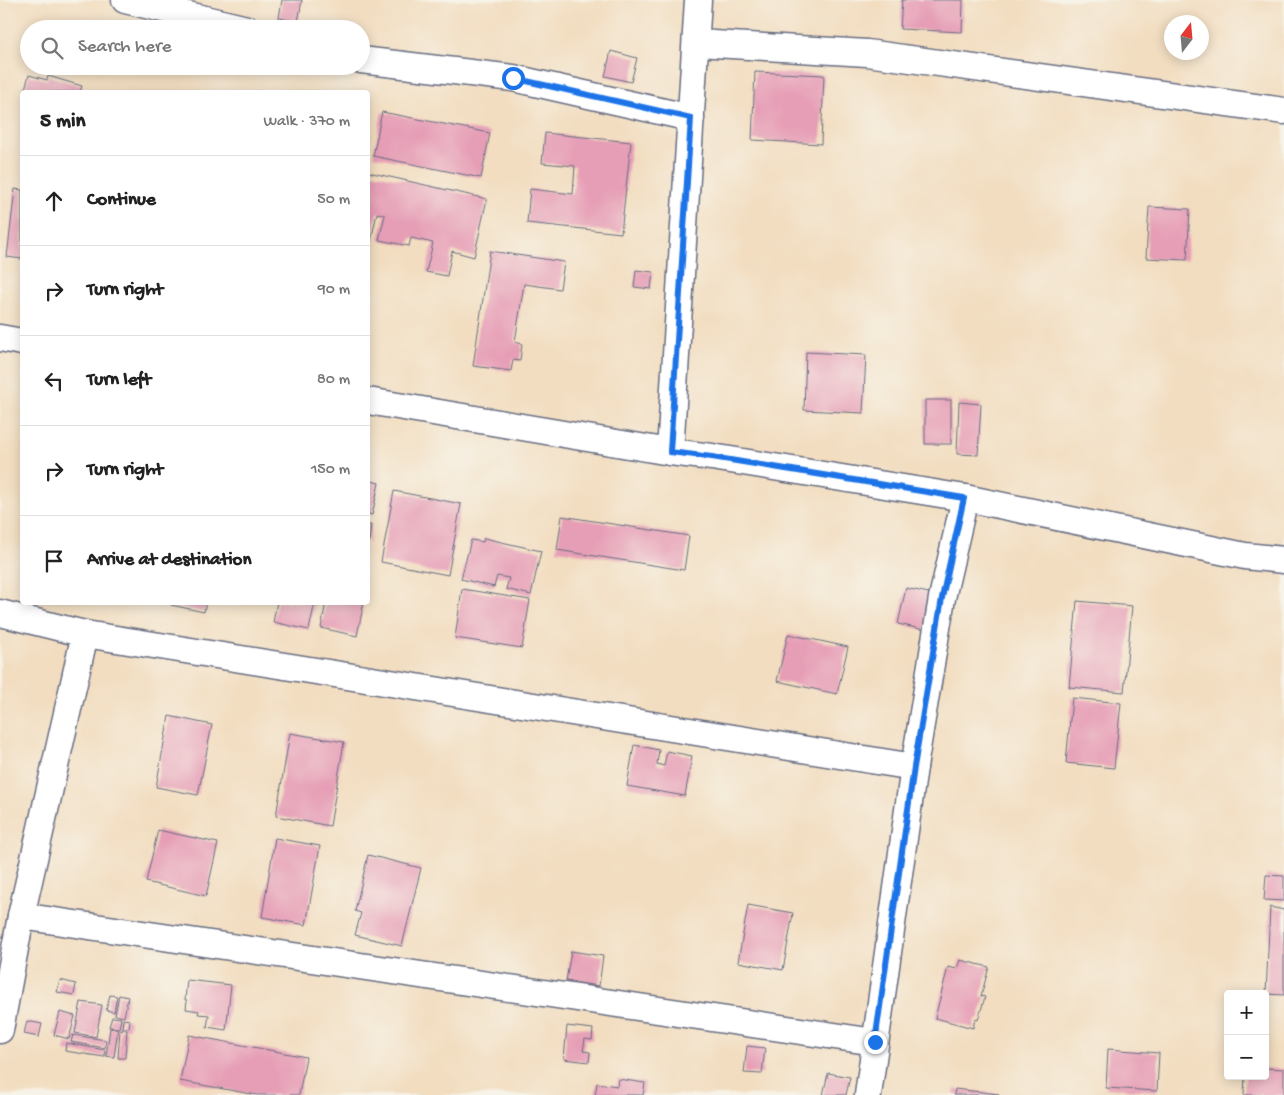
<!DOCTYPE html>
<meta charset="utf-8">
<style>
body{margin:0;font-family:"Gochi Hand",sans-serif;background:#f6f6f6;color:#222}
.controls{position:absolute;right:15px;bottom:15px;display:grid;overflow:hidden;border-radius:5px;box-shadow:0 2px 12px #0003}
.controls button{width:45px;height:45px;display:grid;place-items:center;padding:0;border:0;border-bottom:1px solid #e0e0e0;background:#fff;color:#222;font:25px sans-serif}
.compass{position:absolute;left:1164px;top:15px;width:45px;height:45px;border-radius:50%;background:#fff;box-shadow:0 2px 12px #0003;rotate:16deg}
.stop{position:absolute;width:15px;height:15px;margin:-11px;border:4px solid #1a73e8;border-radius:50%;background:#fff}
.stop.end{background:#1a73e8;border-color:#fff;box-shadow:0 1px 5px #0008}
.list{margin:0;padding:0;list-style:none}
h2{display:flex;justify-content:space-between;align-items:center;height:65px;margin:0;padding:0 20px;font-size:21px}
h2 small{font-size:16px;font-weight:400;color:#767676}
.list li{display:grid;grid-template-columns:32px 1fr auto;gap:15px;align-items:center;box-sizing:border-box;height:90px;padding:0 20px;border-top:1px solid #e0e0e0}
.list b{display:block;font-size:19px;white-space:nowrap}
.list em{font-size:16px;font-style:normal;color:#767676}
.icon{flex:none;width:28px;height:28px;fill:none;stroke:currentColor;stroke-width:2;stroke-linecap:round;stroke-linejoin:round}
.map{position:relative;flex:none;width:1284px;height:1095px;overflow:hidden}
.search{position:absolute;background:#fff;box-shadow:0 2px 12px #0003;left:20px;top:20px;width:350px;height:55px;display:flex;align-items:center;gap:12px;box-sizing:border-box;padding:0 18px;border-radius:28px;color:#767676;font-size:19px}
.panel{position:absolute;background:#fff;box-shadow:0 2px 12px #0003;left:20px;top:90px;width:350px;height:515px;border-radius:5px}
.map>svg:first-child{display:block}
</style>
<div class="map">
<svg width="1284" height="1095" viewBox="0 0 1284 1095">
<rect width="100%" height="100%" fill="#f7f3e8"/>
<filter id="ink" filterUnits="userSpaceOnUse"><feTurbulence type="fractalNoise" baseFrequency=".02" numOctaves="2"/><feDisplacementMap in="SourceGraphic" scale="10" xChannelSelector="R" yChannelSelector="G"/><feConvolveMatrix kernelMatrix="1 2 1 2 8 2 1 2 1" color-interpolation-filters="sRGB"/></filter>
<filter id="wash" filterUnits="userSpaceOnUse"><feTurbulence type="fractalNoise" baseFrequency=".0096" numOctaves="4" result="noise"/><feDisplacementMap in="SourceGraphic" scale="20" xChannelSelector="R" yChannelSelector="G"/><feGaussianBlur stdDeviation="1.12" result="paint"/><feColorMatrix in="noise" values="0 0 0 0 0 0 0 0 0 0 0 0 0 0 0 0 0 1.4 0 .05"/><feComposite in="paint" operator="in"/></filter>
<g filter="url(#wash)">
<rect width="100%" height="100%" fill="#f2ddc0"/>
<g id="blocks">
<g fill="#e69eb6">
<polygon points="282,0 302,0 298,22 279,18"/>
<polygon points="902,0 963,0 962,32 900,29"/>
<polygon points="611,51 637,58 631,82 605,76"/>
<polygon points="755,72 824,75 821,144 752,140"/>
<polygon points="29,75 47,80 48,76 82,86 80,92 24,92"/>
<polygon points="382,112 490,133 481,178 373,156"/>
<polygon points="545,133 631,142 621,233 527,223 530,189 573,194 575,166 542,163"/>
<polygon points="368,172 487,199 474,257 452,251 447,276 426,272 433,243 411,238 409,246 379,240 385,215 377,213 368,255"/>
<polygon points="15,189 22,190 22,259 7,257"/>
<polygon points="1149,207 1190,209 1187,260 1146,258"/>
<polygon points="490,251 564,262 560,289 524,284 515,342 522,344 520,361 513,360 511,371 473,366"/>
<polygon points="636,270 653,272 651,289 634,287"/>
<polygon points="806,352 866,355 863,413 804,410"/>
<rect x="925" y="400" width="26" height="44"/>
<polygon points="959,402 981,404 978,455 957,454"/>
<polygon points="368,480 379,483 372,515 368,514"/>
<polygon points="394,491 461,504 448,575 381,562"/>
<polygon points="562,516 689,536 684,570 557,550"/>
<polygon points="368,525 371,525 369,543 368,542"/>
<polygon points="484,538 541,551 531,595 506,589 509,578 497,576 494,587 461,579 471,540 483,542"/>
<polygon points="906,588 933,594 925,630 898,624"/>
<polygon points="462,589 530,600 522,648 455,638"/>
<polygon points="1077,601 1132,606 1124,692 1069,687"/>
<polygon points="171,602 206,602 204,612 171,605"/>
<polygon points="277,602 315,602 309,630 273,622"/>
<polygon points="326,602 364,602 357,636 321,628"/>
<polygon points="788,634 848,647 837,694 777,681"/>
<polygon points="1072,698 1121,703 1114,768 1066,763"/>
<polygon points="169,716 212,725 198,795 156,787"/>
<polygon points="290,733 344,742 330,826 276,816"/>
<polygon points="634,745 659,750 657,764 664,766 667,751 692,756 685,796 627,786"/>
<polygon points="158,830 218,843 206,896 146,882"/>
<polygon points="275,838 320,846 306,925 262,917"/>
<polygon points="368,855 421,868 402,946 355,935 361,913 355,911"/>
<polygon points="1266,875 1284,876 1284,901 1264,900"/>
<polygon points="748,905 793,913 783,970 738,962"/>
<polygon points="1270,907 1284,910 1284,995 1266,994"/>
<polygon points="571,951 603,956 599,986 566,981"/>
<polygon points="960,960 989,967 981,996 985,997 978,1020 975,1019 973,1028 935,1018 948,967 957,969"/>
<polygon points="60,980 76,984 74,995 57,992"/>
<polygon points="187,980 231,985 226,1030 207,1027 209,1015 198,1014 199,1011 186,1009 187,1000 185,1000"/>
<polygon points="110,995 117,996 114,1012 106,1010"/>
<polygon points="119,995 128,997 124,1017 115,1015"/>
<polygon points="81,1002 102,1005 96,1037 75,1033"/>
<polygon points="60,1012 75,1016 69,1039 54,1035"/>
<polygon points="112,1017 121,1018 119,1028 109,1027"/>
<polygon points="123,1019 130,1020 129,1028 122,1028"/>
<polygon points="27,1021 42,1024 39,1037 24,1034"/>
<polygon points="567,1026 593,1029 592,1040 585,1039 583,1051 590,1052 589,1062 564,1059"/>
<polygon points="110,1028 118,1029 114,1057 106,1056"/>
<polygon points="120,1029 127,1030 125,1058 118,1058"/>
<polygon points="73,1035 106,1040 105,1048 71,1042"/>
<polygon points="189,1035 306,1057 299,1095 257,1095 180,1081"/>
<polygon points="66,1043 105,1050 104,1057 65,1051"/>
<polygon points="747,1046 765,1048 762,1074 744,1073"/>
<polygon points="1108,1049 1159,1053 1157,1091 1106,1088"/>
<polygon points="1265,1068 1284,1069 1284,1095 1244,1095 1245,1076 1265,1076"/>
<polygon points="828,1073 850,1077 846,1095 823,1095"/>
<polygon points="618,1079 645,1083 643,1095 595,1095 597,1083 617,1086"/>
<polygon points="955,1089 999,1094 999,1095 954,1095"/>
</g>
</g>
</g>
<g filter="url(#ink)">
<use href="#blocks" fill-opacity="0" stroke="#666c80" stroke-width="1"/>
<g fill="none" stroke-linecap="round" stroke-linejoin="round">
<defs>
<g id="street">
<polyline points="125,0 247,29"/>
<polyline points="696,43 867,53 1284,111"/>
<polyline points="361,60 513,78 691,118"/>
<polyline points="0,338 22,342"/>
<polyline points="368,401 670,452 712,457 965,498 1245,556 1284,560"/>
<polyline points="670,452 698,0"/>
<polyline points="0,613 85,634 914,767"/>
<polyline points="21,916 875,1042"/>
<polyline points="0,1030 21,916 85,634"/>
<polyline points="868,1095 914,767 942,598 965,498"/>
</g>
</defs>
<use href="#street" stroke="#666c80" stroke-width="29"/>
<use href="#street" stroke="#fff" stroke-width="26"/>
</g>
</g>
<g fill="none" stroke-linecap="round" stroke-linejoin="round" filter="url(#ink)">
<polyline stroke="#1a73e8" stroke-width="6" points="513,78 691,118 670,452 712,457 964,498 942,598 914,767 875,1042"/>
</g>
</svg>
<div class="controls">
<button>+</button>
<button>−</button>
</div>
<svg class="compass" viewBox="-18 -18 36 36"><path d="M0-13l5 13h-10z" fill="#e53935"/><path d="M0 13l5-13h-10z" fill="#767676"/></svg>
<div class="stop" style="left:513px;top:78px"></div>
<div class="stop end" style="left:875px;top:1042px"></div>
<div class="search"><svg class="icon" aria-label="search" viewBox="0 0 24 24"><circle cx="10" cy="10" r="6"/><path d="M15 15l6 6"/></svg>Search here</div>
<section class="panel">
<h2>5 min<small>Walk · 370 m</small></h2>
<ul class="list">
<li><svg class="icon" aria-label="ahead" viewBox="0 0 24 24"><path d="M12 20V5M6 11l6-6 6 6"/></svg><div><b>Continue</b></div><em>50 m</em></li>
<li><svg class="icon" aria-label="right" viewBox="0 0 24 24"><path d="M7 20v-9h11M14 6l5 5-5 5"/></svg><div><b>Turn right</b></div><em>90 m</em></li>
<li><svg class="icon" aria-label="left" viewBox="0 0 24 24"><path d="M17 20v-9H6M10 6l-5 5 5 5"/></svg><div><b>Turn left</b></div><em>80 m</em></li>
<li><svg class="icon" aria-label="right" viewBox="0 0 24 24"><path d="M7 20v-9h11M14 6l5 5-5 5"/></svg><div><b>Turn right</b></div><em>150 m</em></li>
<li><svg class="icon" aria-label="arrive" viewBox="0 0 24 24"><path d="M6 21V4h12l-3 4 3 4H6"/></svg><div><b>Arrive at destination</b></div></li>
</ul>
</section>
</div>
